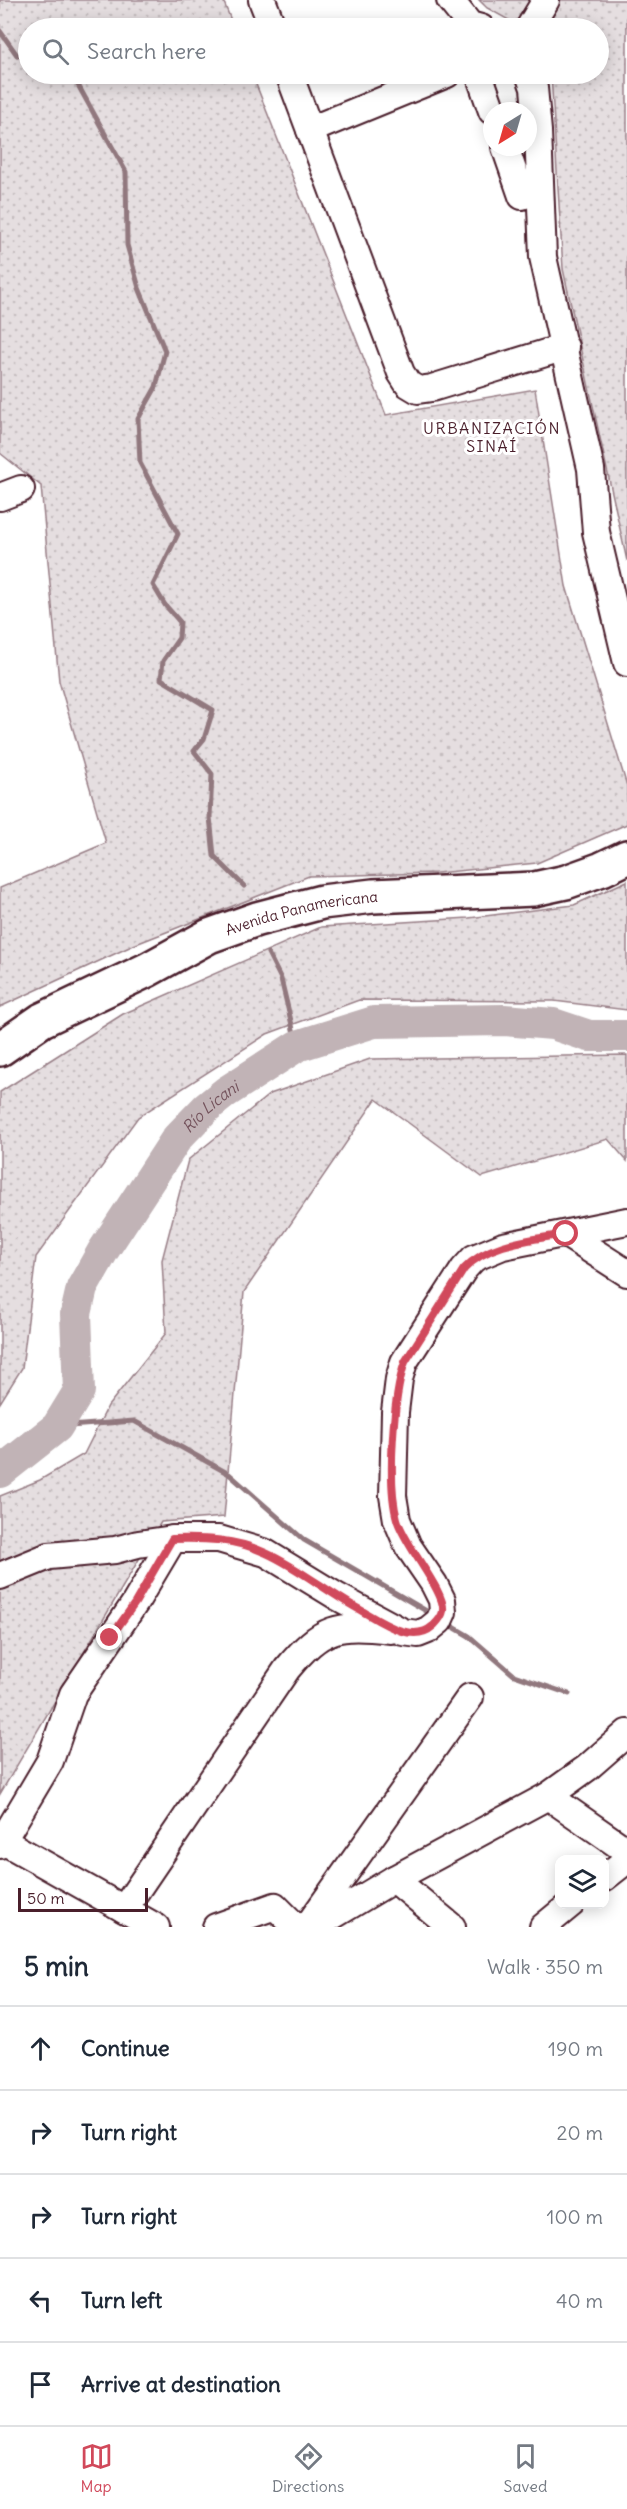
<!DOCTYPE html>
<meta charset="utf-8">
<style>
body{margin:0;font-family:Delius,sans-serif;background:#f2f2f3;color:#1f2937}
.controls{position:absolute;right:18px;bottom:18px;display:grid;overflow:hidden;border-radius:12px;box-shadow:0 3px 15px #0003}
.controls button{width:54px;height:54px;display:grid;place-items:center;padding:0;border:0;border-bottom:2px solid #e0e1e3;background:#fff;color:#1f2937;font:30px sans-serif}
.compass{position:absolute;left:483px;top:102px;width:54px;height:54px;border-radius:50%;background:#fff;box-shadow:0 3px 15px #0003;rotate:217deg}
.scale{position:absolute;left:18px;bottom:15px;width:130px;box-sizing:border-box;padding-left:6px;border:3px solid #4a1f2b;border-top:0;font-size:16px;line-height:21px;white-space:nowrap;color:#4a1f2b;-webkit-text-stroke:4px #fff;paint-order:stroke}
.stop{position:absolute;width:18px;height:18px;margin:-14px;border:4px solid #d1495b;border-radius:50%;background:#fff}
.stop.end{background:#d1495b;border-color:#fff;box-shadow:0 2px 6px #0008}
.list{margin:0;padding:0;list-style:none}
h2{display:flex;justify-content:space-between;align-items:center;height:78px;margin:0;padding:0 24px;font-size:26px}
h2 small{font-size:20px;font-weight:400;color:#747a83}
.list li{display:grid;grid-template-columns:39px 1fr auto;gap:18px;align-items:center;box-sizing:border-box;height:84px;padding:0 24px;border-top:2px solid #e0e1e3}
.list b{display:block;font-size:22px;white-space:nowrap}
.list em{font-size:20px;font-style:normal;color:#747a83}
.icon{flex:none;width:33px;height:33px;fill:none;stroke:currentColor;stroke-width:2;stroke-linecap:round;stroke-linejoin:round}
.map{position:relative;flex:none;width:627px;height:1927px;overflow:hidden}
.search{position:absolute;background:#fff;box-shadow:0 3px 15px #0003;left:18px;right:18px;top:18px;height:66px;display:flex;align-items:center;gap:15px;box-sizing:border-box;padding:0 21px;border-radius:33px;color:#747a83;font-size:22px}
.sheet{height:498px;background:#fff}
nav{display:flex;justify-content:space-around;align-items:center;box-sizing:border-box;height:84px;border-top:2px solid #e0e1e3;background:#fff;font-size:16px;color:#747a83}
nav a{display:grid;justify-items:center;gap:3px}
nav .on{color:#d1495b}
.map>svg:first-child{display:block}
</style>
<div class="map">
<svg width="627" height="1927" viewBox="0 0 627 1927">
<defs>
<pattern id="grass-dots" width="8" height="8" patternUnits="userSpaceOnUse" patternTransform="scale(1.5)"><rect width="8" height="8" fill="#e5dee0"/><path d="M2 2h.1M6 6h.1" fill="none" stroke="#c6bec0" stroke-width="1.8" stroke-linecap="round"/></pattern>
</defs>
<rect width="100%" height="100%" fill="#fff"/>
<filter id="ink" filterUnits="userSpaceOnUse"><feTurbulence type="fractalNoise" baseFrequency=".0167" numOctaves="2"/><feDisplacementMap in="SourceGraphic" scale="12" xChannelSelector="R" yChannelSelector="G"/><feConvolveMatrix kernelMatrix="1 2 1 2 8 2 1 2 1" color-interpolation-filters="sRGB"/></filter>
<g filter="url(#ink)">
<g fill="url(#grass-dots)" stroke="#987e86" stroke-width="1.5">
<polygon points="0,0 223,0 234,28 28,28 28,74 252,74 386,415 535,389 566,586 627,786 627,824 537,863 437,873 309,876 136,944 0,1007 0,888 106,843 59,681 41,486 0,453"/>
<polygon points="479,0 627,0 627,561 563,269 551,74 598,74 598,28 523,28 487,8"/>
<polygon points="627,881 627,1010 554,1001 359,1000 267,1034 138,1117 36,1257 22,1368 0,1403 0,1092 123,1014 321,927 469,918 574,905"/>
<polygon points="627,1055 627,1161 608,1139 482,1177 376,1099 244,1292 224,1517 161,1522 0,1794 0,1496 40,1480 84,1454 108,1406 166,1333 162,1260 188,1160 270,1094 370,1059"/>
</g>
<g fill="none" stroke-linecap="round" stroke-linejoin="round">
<g stroke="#91787e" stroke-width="5">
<polyline points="0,31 17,55 28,58"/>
<polyline points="72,74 126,172 127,245 139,288 165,351 156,387 138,419 140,463 178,534 153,585 165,605 180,622 179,638 163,661 161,679 213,710 204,739 194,751 212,774 210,817 214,856 244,886"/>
<polyline points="268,953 281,979 297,1046"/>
<polyline points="57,1427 134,1421 229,1474 304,1540 435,1616"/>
<polyline points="445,1622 469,1636 514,1675 569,1694"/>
</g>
<path stroke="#c1b3b6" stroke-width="32" id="s1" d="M 0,1472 L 57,1427 L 79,1391 L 76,1314 L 82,1288 L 103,1251 L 177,1138 L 206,1108 L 226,1092 L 297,1046 L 374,1022 L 504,1020 L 553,1024 L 589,1036 L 627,1036"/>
<defs>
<g id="minor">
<polyline points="262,0 273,28"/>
<polyline points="450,0 470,25 481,28"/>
<polyline points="529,28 546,0"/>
<polyline points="289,74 401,373 408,384 418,390 432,388 565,347"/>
<polyline points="479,74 492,111"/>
<polyline points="529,74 534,88 538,131 543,257 591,469 596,532 627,663"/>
<polyline points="310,130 447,74"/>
<polyline points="505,147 522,196"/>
<polyline points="0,497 21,489"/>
<polyline points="566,1234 627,1273"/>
<polyline points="0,1576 49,1556 115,1550 138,1544 173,1539 219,1539 266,1553 338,1597 403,1632 418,1634 428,1630 439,1621 443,1612 442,1600 434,1584 408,1546 397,1520 393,1496 395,1412 399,1379 404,1362 464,1269 474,1258 503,1246 627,1221"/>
<polyline points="548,1796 627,1851"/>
<polyline points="3,1841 156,1927"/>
<polyline points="0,1845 50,1761 73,1694 135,1603 173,1539"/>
<polyline points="604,1878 627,1860"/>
<polyline points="394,1879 452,1927"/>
<path d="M 124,1909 L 287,1669 C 323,1626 336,1624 391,1630"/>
<polyline points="216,1927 275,1906 296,1927"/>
<polyline points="307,1927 470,1697"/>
<polyline points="314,1927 394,1879 548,1796 587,1768 627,1733"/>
<polyline points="543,1927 571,1904"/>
</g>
<g id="major">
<path id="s2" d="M 0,1049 L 42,1020 L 147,970 L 209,936 L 257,919 L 322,902 L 373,896 L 534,889 L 566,882 L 602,869 L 627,857"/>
</g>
</defs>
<use href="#minor" stroke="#4a1f2b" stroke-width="30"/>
<use href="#major" stroke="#4a1f2b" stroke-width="38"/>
<use href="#minor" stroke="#fff" stroke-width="26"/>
<use href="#major" stroke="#fff" stroke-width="33"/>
</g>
</g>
<g fill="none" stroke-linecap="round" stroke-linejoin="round" filter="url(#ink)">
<path stroke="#d1495b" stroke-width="8" d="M 110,1638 L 135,1603 L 172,1539 C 205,1538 236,1539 266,1553 C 297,1567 325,1590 355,1607 C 376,1618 411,1646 433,1626 C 437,1622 442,1618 443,1611 C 446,1592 404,1545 397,1519 C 387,1483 393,1397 405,1362 L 464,1269 C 489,1242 531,1240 566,1234"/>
</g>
<g text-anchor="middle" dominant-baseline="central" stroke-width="6" stroke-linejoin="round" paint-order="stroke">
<g font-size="15" fill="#4a1f2b" stroke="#fff">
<text stroke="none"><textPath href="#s2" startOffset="334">Avenida Panamericana</textPath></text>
</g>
<g font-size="16" letter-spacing="1.5" fill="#4a1f2b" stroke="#fff">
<text x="492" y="428">URBANIZACIÓN<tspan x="492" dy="18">SINAÍ</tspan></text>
</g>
<g font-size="16" font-style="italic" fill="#74535c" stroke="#fff">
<text stroke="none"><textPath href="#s1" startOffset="442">Río Licani</textPath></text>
</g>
</g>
</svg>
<div class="controls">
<button><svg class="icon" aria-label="layers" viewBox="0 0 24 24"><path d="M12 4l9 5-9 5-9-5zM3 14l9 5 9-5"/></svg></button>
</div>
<svg class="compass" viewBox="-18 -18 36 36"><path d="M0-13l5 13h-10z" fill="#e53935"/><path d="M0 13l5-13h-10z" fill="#747a83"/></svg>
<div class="scale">50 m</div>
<div class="stop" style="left:566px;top:1234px"></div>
<div class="stop end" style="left:110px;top:1638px"></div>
<div class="search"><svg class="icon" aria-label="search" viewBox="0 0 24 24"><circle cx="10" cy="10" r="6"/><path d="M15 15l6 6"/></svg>Search here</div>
</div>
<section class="sheet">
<h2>5 min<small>Walk · 350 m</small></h2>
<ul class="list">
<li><svg class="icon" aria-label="ahead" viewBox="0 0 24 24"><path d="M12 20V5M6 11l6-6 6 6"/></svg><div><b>Continue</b></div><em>190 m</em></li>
<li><svg class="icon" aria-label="right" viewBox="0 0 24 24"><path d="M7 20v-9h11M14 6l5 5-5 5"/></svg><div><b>Turn right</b></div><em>20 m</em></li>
<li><svg class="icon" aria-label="right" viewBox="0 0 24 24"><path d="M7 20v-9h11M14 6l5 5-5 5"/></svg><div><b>Turn right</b></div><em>100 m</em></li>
<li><svg class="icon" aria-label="left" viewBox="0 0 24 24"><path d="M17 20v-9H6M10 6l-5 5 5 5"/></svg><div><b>Turn left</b></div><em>40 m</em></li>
<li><svg class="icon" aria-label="arrive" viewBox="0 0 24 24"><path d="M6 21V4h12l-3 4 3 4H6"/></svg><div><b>Arrive at destination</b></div></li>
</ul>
</section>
<nav>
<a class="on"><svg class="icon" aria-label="map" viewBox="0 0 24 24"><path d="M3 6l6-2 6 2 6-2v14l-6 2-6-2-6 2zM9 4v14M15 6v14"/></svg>Map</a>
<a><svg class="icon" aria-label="directions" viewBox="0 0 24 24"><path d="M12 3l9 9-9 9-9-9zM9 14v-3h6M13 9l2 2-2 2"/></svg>Directions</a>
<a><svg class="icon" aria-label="saved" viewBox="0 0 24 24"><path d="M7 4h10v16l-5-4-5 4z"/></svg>Saved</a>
</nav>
